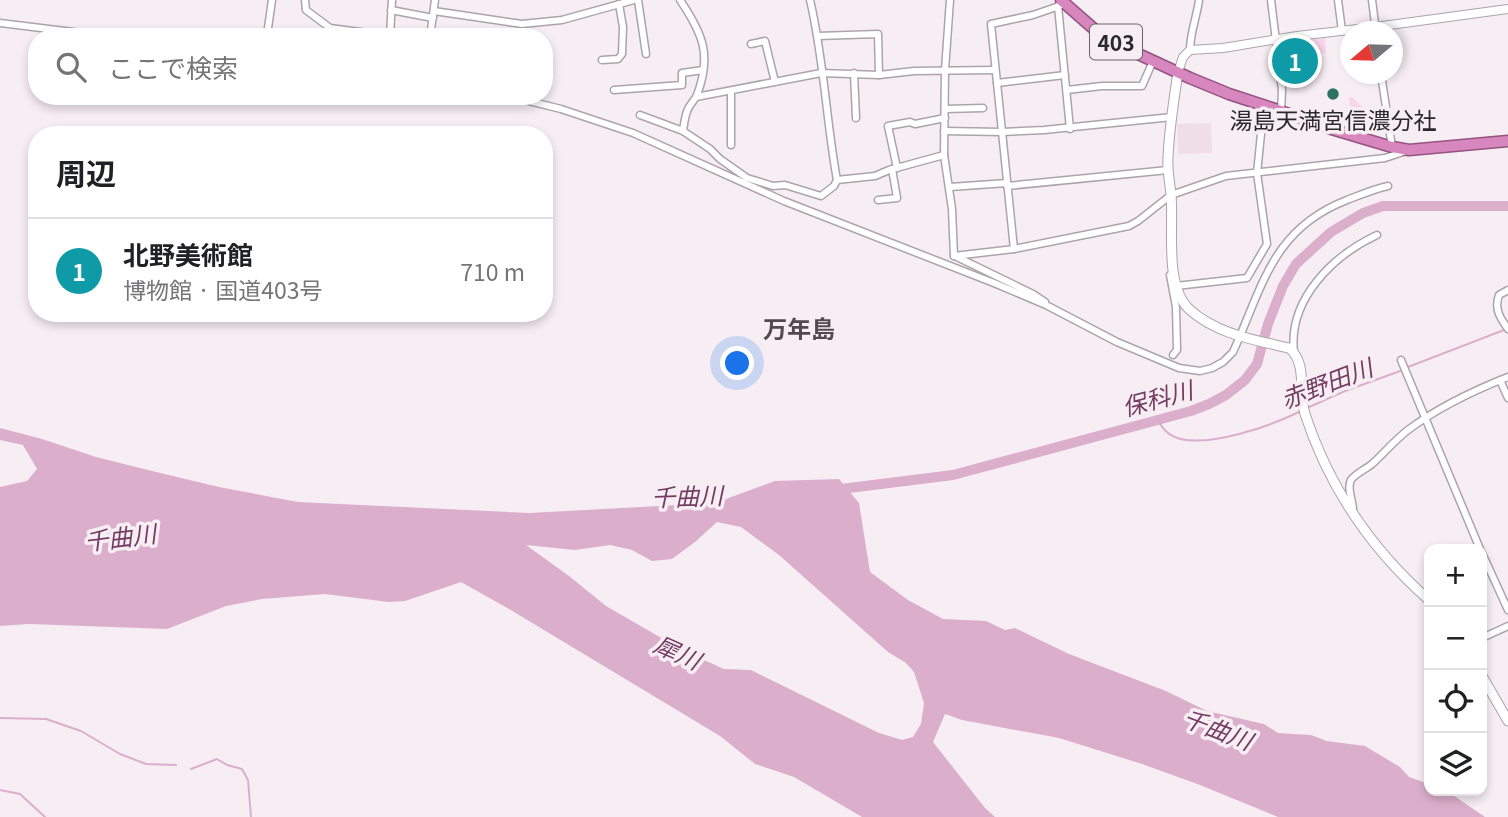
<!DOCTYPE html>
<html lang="ja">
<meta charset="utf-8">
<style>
body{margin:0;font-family:Georgia,"Noto Sans JP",serif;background:#f2f2f2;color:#202124}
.controls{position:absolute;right:21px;bottom:21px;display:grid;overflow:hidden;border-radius:14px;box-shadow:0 4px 10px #0003}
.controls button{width:63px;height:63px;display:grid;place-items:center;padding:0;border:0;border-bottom:2px solid #e0e0e0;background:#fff;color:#202124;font:35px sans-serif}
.compass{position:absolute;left:1340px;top:21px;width:63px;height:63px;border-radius:50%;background:#fff;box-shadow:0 4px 10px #0003;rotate:251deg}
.you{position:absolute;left:738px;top:364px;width:24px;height:24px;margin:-18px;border:5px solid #fff;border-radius:50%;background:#1a73e8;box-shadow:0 0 0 10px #1a73e833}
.badge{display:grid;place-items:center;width:46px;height:46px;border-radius:50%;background:#db2777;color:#fff;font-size:23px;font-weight:700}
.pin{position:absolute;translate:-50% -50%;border:4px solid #fff;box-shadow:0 2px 7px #0006}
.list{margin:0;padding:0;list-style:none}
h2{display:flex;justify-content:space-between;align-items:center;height:91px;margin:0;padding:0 28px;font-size:30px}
h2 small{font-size:23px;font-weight:400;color:#757577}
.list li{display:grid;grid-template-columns:46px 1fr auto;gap:21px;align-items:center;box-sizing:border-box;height:105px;padding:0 28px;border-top:2px solid #e0e0e0}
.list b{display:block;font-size:26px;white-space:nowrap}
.list p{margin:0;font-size:23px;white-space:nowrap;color:#757577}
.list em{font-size:23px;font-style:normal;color:#757577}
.icon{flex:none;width:38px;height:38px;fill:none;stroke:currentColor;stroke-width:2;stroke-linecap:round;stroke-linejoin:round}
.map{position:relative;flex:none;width:1508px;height:817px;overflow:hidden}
.search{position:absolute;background:#fff;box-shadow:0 4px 10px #0003;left:28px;top:28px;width:525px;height:77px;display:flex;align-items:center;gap:18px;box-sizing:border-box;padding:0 24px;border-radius:28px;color:#757577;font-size:26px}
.panel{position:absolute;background:#fff;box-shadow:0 4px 10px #0003;left:28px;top:126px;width:525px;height:196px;border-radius:28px}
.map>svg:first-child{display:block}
</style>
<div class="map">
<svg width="1508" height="817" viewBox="0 0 1508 817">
<rect width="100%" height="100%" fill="#f7eef4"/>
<polygon fill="#f0dfe9" points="1211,123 1212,153 1178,154 1177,124"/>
<g fill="#f9d5eb">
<polygon points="1325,38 1326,53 1304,54 1303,41"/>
<polygon points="1352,97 1363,107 1369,108 1370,123 1354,131 1352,131 1349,98"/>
</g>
<path fill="#dbafcb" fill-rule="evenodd" d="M 0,428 L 42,439 L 96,457 L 152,471 L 219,487 L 298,502 L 529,513 L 715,503 L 775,481 L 839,479 L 859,503 L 870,572 L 908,600 L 943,619 L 986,621 L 1005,630 L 1015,628 L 1069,654 L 1166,691 L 1207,711 L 1264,724 L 1278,733 L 1311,735 L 1327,741 L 1365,746 L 1400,767 L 1409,777 L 1429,784 L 1429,791 L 1447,791 L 1485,817 L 1278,817 L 1200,785 L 1142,764 L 1059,738 L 962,720 L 945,714 L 933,742 L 985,808 L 995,817 L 862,817 L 794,777 L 755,764 L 720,736 L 509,609 L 461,582 L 405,601 L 389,602 L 325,594 L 262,599 L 226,606 L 167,629 L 29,624 L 0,626 L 0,487 L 27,481 L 37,469 L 23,445 L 0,440 ZM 717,522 L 741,527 L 779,555 L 888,652 L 906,663 L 914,672 L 924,703 L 921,724 L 913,737 L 902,740 L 879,733 L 751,670 L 724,669 L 684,651 L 606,606 L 569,576 L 526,545 L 575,550 L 610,545 L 632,550 L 652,561 L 672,559 L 695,542 Z"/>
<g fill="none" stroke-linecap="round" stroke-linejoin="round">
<g stroke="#dbafcb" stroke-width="2">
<polyline points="1408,367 1504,330"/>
<polyline points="1307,408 1345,391 1403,370"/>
<path d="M 1158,420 C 1162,428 1168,435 1177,438 C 1209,448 1270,426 1299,412"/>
<polyline points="0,718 46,719 81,731 120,754 146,764 176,765"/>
<polyline points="191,769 217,759 227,765 242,769 248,780 251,817"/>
<polyline points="0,790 20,794 45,817"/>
</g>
<polyline stroke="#dbafcb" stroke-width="10" points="833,490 953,475 1191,411 1209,404 1226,395 1245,380 1257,364 1268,324 1283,286 1296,264 1331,232 1363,213 1383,206 1508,206"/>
<defs>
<g id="minor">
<polyline points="305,0 306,10 330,28 390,36 392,0"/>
<polyline points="638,0 646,54"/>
<path d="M 680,0 C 703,34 712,55 697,95 C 695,100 690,104 688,109 C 685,115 684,124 683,131 L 710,149 L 720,159 L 747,178 L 773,186 L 785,185 L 821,196 L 834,186 L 837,180 L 875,176 L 889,170 L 944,155"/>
<path d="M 810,0 C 824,59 826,120 837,180"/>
<polyline points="950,0 945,70 944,155 952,209 954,256"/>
<polyline points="1271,0 1282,90 1281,111"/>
<polyline points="1338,0 1342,31"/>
<polyline points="1372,0 1376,32"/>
<polyline points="1058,6 1070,129"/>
<polyline points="391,10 433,18"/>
<polyline points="434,11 522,24 562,20 634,0"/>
<polyline points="0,23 114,37"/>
<polyline points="818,36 878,34 879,75"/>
<polyline points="271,37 267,35 272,0"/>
<polyline points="430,37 435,0"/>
<polyline points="751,44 765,41 775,82"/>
<path d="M 1190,50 C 1190,33 1197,16 1199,0"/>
<polyline points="602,60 618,59 622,54 623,27 619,4"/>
<polyline points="854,73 856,118"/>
<polyline points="1381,74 1392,147"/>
<polyline points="997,83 1065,75"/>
<polyline points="614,90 682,85 682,73 703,70"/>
<polyline points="1067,90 1102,86 1142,86 1153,61"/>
<path d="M 509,96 L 561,109 L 633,133 L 784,201 L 994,283 L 1046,305 L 1117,342 L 1179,368 L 1200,371 L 1212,368 L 1223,362 L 1233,352 C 1263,286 1272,229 1347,200 C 1360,195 1374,189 1388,186"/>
<polyline points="696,97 821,73 879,75 914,71 995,70"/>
<polyline points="945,109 983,108"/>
<polyline points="640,115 683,131"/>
<polyline points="944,131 1002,132 1044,130 1172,117"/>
<polyline points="731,145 731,91"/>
<polyline points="897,168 888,126 910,122 915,124 945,118"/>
<polyline points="1007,186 1168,170"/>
<polyline points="950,187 1007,183"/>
<polyline points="878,200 897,198 892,169"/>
<polyline points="1014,249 991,24 1033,15 1065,4"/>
<polyline points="954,256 1014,249 1129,226 1138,221 1171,195 1226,176 1385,158 1406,151"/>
<polyline points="955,256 1033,294 1045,302"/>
<polyline points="1170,275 1176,307 1177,350 1173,355"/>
<polyline points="1176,286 1247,278 1267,244 1257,173 1264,105"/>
<path d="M 1508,290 L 1499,295 C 1494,309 1500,318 1508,329"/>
<path d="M 1294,352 C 1288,300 1332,256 1377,235"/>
<polyline points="1401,360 1480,549"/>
<polyline points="1500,380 1508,398"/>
<path d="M 1353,512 C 1354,502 1346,489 1351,480 C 1355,474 1366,469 1372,464 C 1384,453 1395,440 1408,430 C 1436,409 1475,390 1508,377"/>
<polyline points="1482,553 1508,610"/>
<polyline points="1482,638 1508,626"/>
</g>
<polyline id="tertiary" points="1178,72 1183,57 1190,50 1223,48 1297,36 1375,27 1508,9"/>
<g id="secondary">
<path d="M 1178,72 C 1174,100 1169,129 1168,158 C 1167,170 1170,183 1171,195 C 1174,228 1164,285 1189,309 C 1216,334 1255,340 1289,348 C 1308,363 1298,393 1305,414 C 1329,487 1372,550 1429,600"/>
<polyline points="1482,676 1508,721"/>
</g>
<polyline id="trunk" points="1061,0 1094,29 1123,47 1190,78 1229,94 1281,111 1328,128 1392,147 1409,150 1508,141"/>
</defs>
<use href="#minor" stroke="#aca4a9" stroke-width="9"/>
<use href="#tertiary" stroke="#aca4a9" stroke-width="10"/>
<use href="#secondary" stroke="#aca4a9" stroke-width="11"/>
<use href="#trunk" stroke="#955380" stroke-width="13"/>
<use href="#minor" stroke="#fff" stroke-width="6"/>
<use href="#tertiary" stroke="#fff" stroke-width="8"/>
<use href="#secondary" stroke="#fff" stroke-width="9"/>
<use href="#trunk" stroke="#d887be" stroke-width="10"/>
</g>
<circle fill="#2e7266" stroke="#f7eef4" stroke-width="2.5" cx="1333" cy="94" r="7"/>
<g text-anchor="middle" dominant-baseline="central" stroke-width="7" stroke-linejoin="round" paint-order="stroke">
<rect fill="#f7eef4" stroke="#696467" stroke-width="2" x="1090" y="24.5" width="52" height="35" rx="5"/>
<g font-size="21" font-weight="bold" fill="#2c292b">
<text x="1116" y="42">403</text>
</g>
<g font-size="23" fill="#2c292b" stroke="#f7eef4">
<text x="1333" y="119">湯島天満宮信濃分社</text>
</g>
<g font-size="24" font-weight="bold" fill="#524a4f" stroke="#f7eef4">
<text x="799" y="327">万年島</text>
</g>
<g font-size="24" font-style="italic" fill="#743c62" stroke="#f7eef4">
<text transform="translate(1326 382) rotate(-21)">赤野田川</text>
<text transform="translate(1157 397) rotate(-15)">保科川</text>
<text transform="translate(687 495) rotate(-2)">千曲川</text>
<text transform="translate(120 536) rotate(-7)">千曲川</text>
<text transform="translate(678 651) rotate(24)">犀川</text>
<text transform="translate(1218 728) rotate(21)">千曲川</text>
</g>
</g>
</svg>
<div class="controls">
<button>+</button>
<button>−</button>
<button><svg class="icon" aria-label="locate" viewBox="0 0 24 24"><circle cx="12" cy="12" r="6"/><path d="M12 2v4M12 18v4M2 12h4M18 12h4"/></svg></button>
<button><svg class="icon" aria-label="layers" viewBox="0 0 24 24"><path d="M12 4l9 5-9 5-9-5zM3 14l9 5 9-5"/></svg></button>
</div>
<svg class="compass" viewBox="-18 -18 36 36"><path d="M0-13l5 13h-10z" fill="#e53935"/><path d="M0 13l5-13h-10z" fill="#757577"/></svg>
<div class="you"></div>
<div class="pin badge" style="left:1295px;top:61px;background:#0f9aa8">1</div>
<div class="search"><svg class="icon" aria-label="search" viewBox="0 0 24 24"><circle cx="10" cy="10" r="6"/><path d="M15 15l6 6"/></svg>ここで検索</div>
<section class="panel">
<h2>周辺<small></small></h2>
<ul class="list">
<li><span class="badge" style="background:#0f9aa8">1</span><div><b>北野美術館</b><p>博物館 · 国道403号</p></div><em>710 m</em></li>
</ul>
</section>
</div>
